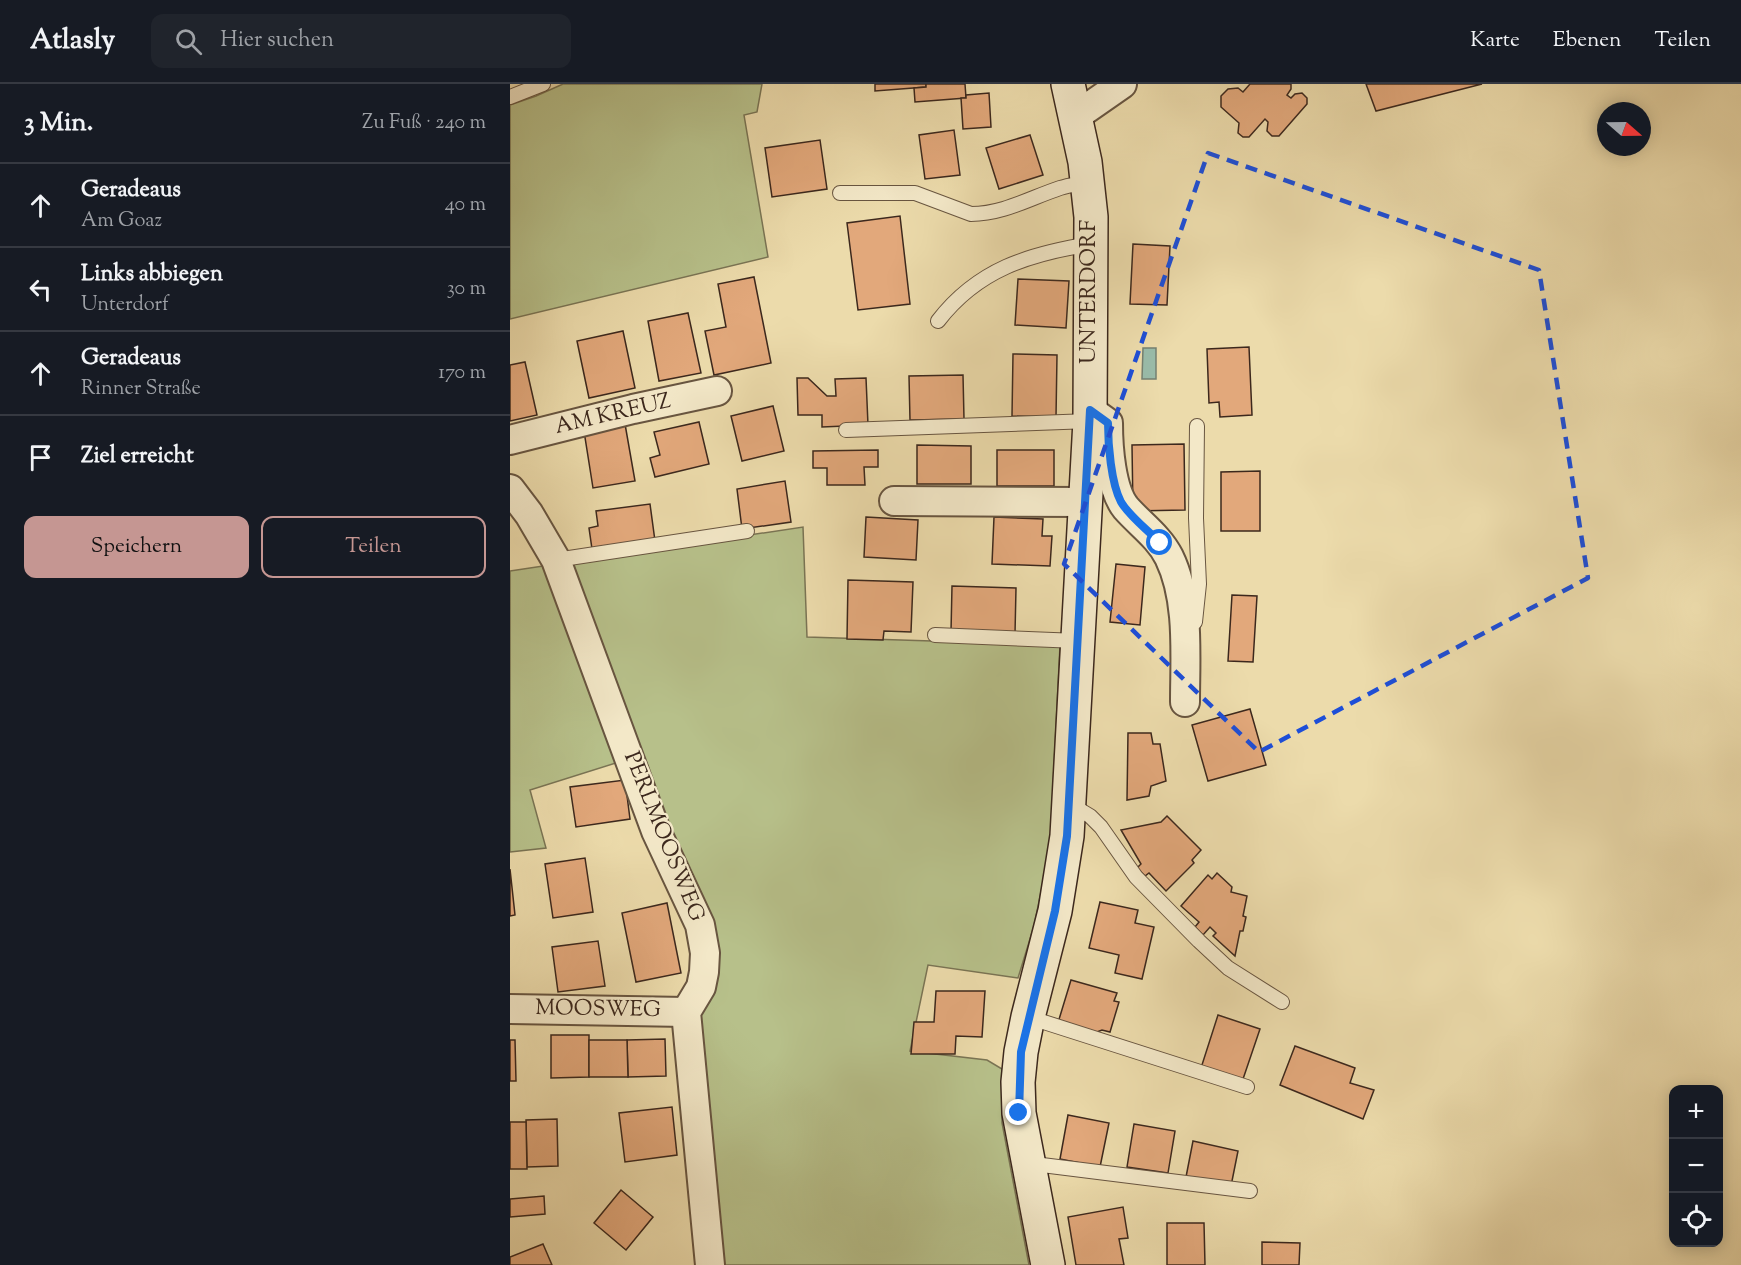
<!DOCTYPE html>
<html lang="de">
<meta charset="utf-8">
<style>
body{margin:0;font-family:"Sorts Mill Goudy",serif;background:#20242c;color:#f1f3f6}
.controls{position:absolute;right:18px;bottom:18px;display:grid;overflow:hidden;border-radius:12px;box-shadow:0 3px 15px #0003}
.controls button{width:54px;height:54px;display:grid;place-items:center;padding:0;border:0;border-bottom:2px solid #363941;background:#171b24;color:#f1f3f6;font:30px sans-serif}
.compass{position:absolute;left:1087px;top:18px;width:54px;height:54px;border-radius:50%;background:#171b24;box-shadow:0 3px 15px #0003;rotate:110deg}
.stop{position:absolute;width:18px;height:18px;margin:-14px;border:4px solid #1a73e8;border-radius:50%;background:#fff}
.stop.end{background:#1a73e8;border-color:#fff;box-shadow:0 2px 6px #0008}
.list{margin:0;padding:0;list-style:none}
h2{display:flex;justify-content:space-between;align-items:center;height:78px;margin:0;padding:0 24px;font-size:26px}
h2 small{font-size:20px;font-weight:400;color:#9ea1a6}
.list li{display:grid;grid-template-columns:39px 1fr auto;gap:18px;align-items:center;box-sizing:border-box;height:84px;padding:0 24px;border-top:2px solid #363941}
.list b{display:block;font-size:22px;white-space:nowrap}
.list p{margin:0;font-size:20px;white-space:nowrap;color:#9ea1a6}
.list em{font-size:20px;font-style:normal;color:#9ea1a6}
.actions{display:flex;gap:12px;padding:18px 24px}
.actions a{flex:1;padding:14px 0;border:2px solid #c59692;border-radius:12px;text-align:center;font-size:21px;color:#c59692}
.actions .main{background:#c59692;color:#111}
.icon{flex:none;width:33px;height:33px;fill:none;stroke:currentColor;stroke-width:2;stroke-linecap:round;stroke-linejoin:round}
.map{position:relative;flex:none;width:1231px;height:1181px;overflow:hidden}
header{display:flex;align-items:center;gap:36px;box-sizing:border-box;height:84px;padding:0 30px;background:#171b24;border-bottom:2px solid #363941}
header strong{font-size:28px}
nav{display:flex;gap:33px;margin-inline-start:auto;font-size:21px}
.search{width:420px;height:54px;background:#20242c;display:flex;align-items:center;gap:15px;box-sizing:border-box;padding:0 21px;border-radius:12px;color:#9ea1a6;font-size:22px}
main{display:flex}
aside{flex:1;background:#171b24}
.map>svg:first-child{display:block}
</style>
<header>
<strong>Atlasly</strong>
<div class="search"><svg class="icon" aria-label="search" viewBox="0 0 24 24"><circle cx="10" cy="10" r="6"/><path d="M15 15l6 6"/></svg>Hier suchen</div>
<nav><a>Karte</a><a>Ebenen</a><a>Teilen</a></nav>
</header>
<main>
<aside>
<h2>3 Min.<small>Zu Fuß · 240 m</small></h2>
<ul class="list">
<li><svg class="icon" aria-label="ahead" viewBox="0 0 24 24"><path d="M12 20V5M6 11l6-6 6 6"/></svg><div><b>Geradeaus</b><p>Am Goaz</p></div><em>40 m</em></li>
<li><svg class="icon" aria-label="left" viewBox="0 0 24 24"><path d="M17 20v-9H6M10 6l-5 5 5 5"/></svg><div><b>Links abbiegen</b><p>Unterdorf</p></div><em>30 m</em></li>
<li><svg class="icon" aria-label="ahead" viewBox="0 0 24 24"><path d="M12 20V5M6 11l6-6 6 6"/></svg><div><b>Geradeaus</b><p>Rinner Straße</p></div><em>170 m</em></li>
<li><svg class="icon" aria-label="arrive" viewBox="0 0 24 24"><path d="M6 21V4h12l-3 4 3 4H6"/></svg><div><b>Ziel erreicht</b></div></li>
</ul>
<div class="actions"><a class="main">Speichern</a><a>Teilen</a></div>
</aside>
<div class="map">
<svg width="1231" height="1181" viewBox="0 0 1231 1181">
<rect width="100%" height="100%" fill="#ecdbab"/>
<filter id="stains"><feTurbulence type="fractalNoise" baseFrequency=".00333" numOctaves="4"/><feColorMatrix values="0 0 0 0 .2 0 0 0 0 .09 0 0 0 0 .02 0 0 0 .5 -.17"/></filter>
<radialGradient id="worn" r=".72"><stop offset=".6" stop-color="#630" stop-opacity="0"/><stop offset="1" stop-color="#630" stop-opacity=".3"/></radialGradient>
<g fill="#b7c08a" stroke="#7a7454" stroke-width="1.5">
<polygon points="53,0 252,0 247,28 234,31 258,173 0,235 0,21 26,12"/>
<polygon points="293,443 297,553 550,561 540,764 524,842 508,894 418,881 400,967 477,976 492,985 492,1039 519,1181 209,1181 186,941 202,897 128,672 20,706 36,764 0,768 0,487"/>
</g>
<polygon fill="#99bba9" stroke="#748071" stroke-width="1.5" points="633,264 646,264 646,295 632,295"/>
<g fill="#e2a87b" stroke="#3c281d" stroke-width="1.5">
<polygon points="365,0 416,0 416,3 365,7"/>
<polygon points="416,0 455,0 456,14 405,18 404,4 416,3"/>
<polygon points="740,0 781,0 781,5 777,11 781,14 785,10 792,9 797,14 797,20 769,52 762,52 757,47 758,38 755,35 739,53 733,53 728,49 729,39 711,23 711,12 718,5 728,4 733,8"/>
<polygon points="856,0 972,0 866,27"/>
<polygon points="479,9 481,43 453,45 451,14 456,14 456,11"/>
<polygon points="444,46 450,91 415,95 409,51"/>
<polygon points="520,51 533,91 489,105 476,64"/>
<polygon points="310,56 317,105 262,113 255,64"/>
<polygon points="390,132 400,220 348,226 337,139"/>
<polygon points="623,160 660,162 657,221 620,220"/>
<polygon points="244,193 261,279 204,291 195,247 216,243 208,200"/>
<polygon points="508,195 559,197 556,244 505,241"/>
<polygon points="178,229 191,289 149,297 138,237"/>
<polygon points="113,247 125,304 79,314 67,257"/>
<polygon points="739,263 742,331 710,333 709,318 699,319 697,265"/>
<polygon points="503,270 547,271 546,333 502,332"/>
<polygon points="15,278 27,331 0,337 0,281"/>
<polygon points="453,291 454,335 400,336 399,292"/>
<polygon points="287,294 298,294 317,312 326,312 325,295 356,294 358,341 312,343 312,331 288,331"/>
<polygon points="263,322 274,367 232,377 221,332"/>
<polygon points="189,338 199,380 145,393 140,374 150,371 144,348"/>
<polygon points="115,340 125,397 83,404 74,347"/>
<polygon points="674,360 675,426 623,427 622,361"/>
<polygon points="407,361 461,362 461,400 407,400"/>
<polygon points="368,366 368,383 354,383 355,401 317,401 317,384 303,384 303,367"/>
<rect x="487" y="366" width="57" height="36"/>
<polygon points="750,387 750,447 711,447 711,388"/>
<polygon points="275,397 281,438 232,445 227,405"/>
<polygon points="140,420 145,457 82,465 79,444 88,442 86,427"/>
<polygon points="356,433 408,436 406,476 354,473"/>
<polygon points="484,433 533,435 532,452 542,452 540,482 482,480"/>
<polygon points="606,480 635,483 630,541 600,538"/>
<polygon points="338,496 403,498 401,548 374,547 373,556 337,555"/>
<polygon points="442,502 506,504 505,550 441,548"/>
<polygon points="722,511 747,512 743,578 718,577"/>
<polygon points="740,625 756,681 698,697 682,641"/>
<polygon points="618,649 641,649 643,660 650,660 656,697 641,702 639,712 617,716"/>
<polygon points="115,696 120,735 66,743 60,703"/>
<polygon points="657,732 691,766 682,776 684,779 656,807 639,789 635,792 627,784 631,780 611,746 651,738"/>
<polygon points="75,774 83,828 43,834 35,780"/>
<polygon points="0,785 5,831 0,832"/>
<polygon points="707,789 722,803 721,808 737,812 733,832 736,833 733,847 730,847 725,872 703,852 706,849 700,843 693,851 685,843 689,838 671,822 698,791 702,795"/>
<polygon points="590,818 628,826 625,839 644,843 632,895 605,889 609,871 579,864"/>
<polygon points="157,819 171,889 126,898 112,829"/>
<polygon points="88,857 95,902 48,908 42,863"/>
<polygon points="561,896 607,909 604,917 609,918 600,948 592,946 579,951 547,942"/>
<polygon points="426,907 475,907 472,953 446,952 445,970 401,970 404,938 424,938"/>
<polygon points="708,931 750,945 732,998 691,984"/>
<polygon points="41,951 79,951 79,993 41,994"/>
<polygon points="155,955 156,992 118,993 117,956"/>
<polygon points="0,956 5,956 6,997 0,997"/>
<polygon points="79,956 117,956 118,993 79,993"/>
<polygon points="785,962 845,984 840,999 864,1006 853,1035 770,1001"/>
<polygon points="162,1023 167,1071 115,1078 109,1029"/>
<polygon points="558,1031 599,1039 590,1083 550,1075"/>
<polygon points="47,1035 48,1082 17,1083 16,1036"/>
<polygon points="0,1038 16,1038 17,1085 0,1085"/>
<polygon points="624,1040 665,1047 658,1089 617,1083"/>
<polygon points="683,1057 728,1067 721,1102 676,1093"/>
<polygon points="111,1106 143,1133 116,1166 84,1139"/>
<polygon points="34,1112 35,1130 0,1133 0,1115"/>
<polygon points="613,1123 618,1154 609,1155 614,1181 566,1181 558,1133"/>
<polygon points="657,1139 694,1139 695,1181 657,1181"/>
<polygon points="752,1158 790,1159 789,1181 752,1181"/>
<polygon points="33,1160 42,1181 0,1181 0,1173"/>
</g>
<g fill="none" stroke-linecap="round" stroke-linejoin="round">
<defs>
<g id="service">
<polyline points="0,13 33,0"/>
<path d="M 330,109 L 405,109 L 461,130 C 493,130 520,114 550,104 C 559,101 568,100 577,98"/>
<path d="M 428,237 C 468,185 519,170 581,160"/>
<polyline points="336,346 580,337"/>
<polyline points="46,476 237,447"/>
<polyline points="685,538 689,500 686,434 687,342"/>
<polyline points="425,551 568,557"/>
<polyline points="560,720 580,732 591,743 626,793 689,857 718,884 772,918"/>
<polyline points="518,933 737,1003"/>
<polyline points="519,1081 532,1081 740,1107"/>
</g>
<g id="minor">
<polyline points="566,32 612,0"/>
<path d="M 580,326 L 598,339 C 598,363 601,406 616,424 C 630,440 649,453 659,473 C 680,516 675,571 675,618"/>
<polyline points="0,356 123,325 207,307"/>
<polyline points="0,405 19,430 46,476 146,747 190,841 195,869 194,888 191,903 176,928 200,1181"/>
<polyline points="384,417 576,418"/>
<polyline points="0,925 176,928"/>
</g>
<polyline id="secondary" points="538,1181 509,1029 508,998 511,968 518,933 545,827 557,752 580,337 581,133 575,78 558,0"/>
</defs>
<use href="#service" stroke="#685540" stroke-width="16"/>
<use href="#minor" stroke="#685540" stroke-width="32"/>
<use href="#secondary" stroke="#3c281d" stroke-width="36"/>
<use href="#service" stroke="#f3e8c8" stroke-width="14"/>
<use href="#minor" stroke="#f3e8c8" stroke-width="28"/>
<use href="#secondary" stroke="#f3e8c8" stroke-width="33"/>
</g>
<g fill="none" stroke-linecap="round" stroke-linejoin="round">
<path stroke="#1a73e8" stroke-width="8" d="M 509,1029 L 511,968 L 545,827 L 557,752 L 580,326 L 598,339 C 598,360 601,399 611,418 C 620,433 638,446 650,459"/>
</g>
<path fill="none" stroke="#1d4ed8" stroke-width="4.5" stroke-dasharray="12 8" stroke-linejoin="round" d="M 698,69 L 1029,186 L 1078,494 L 749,668 L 554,480 Z"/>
<g text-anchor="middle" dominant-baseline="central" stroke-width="4.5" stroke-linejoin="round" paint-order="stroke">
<g font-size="22" fill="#3c281d" stroke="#f3e8c8">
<text transform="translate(580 208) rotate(-90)">UNTERDORF</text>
<text transform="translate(103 331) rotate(-13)">AM KREUZ</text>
<text transform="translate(153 753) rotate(68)">PERLMOOSWEG</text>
<text transform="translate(88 926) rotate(1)">MOOSWEG</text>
</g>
</g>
<rect width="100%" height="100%" filter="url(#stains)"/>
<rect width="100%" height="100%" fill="url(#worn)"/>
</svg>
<div class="controls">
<button>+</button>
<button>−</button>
<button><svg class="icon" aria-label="locate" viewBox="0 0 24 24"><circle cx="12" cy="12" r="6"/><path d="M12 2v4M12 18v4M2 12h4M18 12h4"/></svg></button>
</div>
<svg class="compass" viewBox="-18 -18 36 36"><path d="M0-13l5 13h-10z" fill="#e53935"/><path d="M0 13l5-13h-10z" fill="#9ea1a6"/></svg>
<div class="stop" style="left:650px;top:459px"></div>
<div class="stop end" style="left:509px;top:1029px"></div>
</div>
</main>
